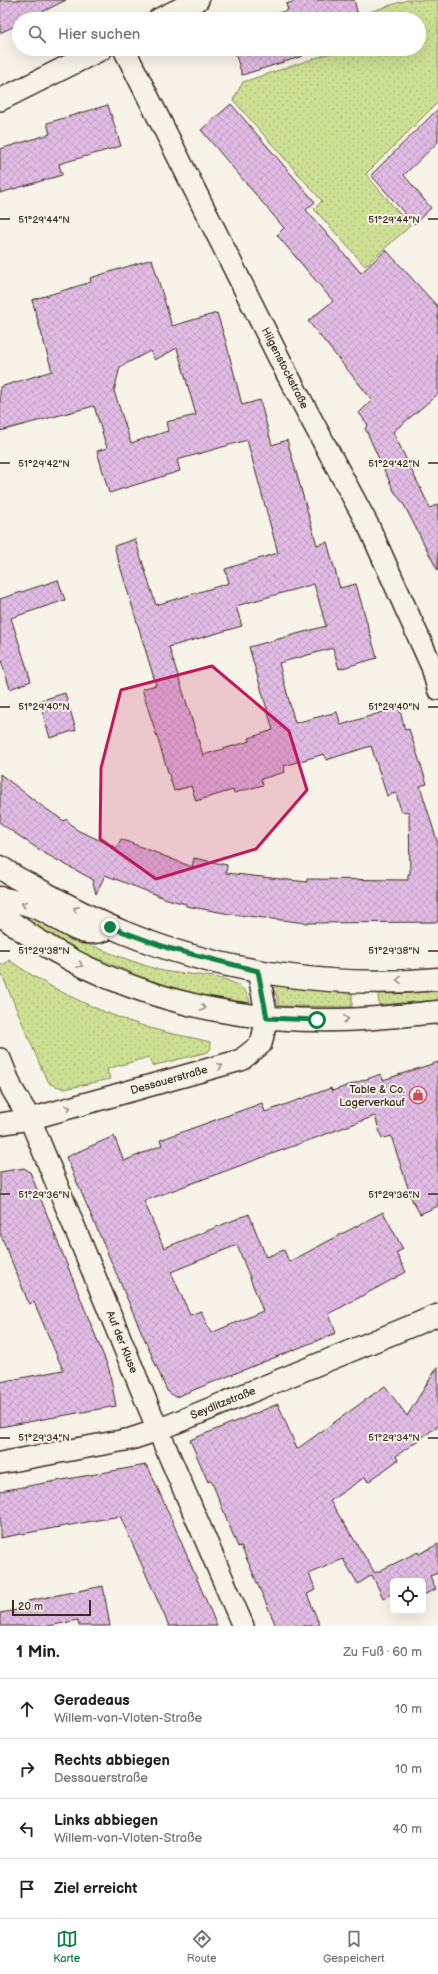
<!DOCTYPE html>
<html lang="de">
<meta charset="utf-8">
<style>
body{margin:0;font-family:"Balsamiq Sans",sans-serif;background:#f6f6f6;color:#202124}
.controls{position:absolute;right:12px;bottom:12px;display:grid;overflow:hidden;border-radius:6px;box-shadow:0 4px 16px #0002}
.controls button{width:36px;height:36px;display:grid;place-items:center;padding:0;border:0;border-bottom:1px solid #e0e0e0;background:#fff;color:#202124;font:20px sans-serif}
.scale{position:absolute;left:12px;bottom:10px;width:79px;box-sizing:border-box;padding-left:4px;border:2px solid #3b2a1e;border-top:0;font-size:11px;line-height:14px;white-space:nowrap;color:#3b2a1e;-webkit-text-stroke:3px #f7f3e8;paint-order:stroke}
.stop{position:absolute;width:12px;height:12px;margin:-9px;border:3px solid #0b8043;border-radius:50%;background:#fff}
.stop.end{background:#0b8043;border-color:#fff;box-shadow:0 1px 4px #0008}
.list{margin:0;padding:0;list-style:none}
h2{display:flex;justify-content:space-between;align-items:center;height:52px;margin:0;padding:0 16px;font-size:17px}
h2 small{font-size:13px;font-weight:400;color:#757577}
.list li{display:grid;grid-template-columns:26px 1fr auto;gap:12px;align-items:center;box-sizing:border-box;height:60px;padding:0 16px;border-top:1px solid #e0e0e0}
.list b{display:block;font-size:15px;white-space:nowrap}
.list p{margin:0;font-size:13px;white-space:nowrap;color:#757577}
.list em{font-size:13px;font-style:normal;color:#757577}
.icon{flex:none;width:22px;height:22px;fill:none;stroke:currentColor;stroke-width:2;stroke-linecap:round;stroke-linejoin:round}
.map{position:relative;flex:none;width:438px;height:1626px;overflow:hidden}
.search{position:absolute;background:#fff;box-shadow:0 4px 16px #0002;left:12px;right:12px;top:12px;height:44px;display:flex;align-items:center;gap:10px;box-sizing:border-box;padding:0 14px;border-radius:22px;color:#757577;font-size:15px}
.sheet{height:292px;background:#fff}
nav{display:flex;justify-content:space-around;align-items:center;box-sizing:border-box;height:56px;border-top:1px solid #e0e0e0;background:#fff;font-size:11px;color:#757577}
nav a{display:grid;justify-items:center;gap:2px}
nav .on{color:#0b8043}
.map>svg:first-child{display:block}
</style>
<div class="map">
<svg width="438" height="1626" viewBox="0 0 438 1626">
<defs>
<pattern id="grass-dots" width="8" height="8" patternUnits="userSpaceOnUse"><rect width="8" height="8" fill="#ccdf93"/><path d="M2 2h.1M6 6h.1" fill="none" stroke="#b0c07e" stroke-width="1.8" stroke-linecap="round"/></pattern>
<pattern id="building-cross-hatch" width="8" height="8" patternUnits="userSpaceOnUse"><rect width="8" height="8" fill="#e1bbe4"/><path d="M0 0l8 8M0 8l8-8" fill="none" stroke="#c2a1c3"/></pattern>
</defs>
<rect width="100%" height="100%" fill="#f7f3e8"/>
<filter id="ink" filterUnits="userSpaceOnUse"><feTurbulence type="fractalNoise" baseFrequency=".025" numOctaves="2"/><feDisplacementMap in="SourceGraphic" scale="8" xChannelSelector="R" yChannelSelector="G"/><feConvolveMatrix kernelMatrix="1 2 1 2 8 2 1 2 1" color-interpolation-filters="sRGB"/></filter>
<g filter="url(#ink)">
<g fill="url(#grass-dots)" stroke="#848458">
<polygon points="407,0 438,0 438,102 366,174 410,226 365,266 314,209 322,201 233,100 243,82 343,49 419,49 419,19 365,19 363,14"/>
<path d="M 33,917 C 53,921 74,938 93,946 C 114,955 137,963 159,970 C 183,977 246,970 250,1003 L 195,994 L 147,979 L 84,953 L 31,922 L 31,919 Z"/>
<path d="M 9,960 C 53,991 105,1015 157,1030 C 174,1035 193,1037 210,1042 L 211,1048 L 208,1052 L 152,1066 L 149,1057 L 107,1069 L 110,1079 L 65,1089 L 50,1084 L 43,1072 L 0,970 L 0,964 L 5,964 Z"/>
<polygon points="275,985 319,990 352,992 352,1007 278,1006 278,999 273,988"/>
<polygon points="438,990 438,1000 379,1005 378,993"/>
</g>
<g fill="url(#building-cross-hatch)" stroke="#3b2a1e" fill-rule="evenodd">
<polygon points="0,0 66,0 28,19 19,19 19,24 0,33"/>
<polygon points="299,0 354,0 359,19 260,19 288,10 286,4"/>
<polygon points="234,49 310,49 301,52 303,56 242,75"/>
<polygon points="231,104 315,202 306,210 361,273 386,250 438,307 438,394 393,432 430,508 438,504 438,571 403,503 394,491 385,472 365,428 368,425 359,413 372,400 308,321 333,301 277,235 284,228 201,130"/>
<polygon points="108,105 121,146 59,164 62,175 0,193 0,149 50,134 47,123"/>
<polygon points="438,109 438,142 404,175 431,208 414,224 371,175"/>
<path d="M 152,259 L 172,326 L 217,313 L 226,342 L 242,405 L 260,400 L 272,445 L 287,440 L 317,545 L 327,542 L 340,588 L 356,584 L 377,658 L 339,669 L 333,648 L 279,663 L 295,723 L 337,712 L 341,725 L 399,707 L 405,730 L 409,729 L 427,784 L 420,786 L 438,844 L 438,922 L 307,923 L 230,914 L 186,906 L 186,904 L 167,899 L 105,875 L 96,894 L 92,879 L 44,853 L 0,823 L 0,774 L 42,806 L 64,821 L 66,819 L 78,831 L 77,830 L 117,848 L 121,839 L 192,867 L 194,858 L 227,865 L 226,873 L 307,882 L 307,879 L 408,880 L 408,874 L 410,874 L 409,812 L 401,811 L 396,793 L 387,796 L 371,746 L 326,760 L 324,754 L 284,766 L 285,772 L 261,779 L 263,785 L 234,793 L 233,790 L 196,801 L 191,786 L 174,791 L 142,689 L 156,685 L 114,546 L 135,539 L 156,605 L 229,583 L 225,569 L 278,553 L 247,440 L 177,460 L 180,471 L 109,493 L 97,451 L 107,448 L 94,406 L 0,431 L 0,387 L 52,371 L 32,300 L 91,282 L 90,278 ZM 177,348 L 196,415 L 166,422 L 168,431 L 131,443 L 114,391 L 120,367 L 150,351 L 155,360 ZM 314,584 L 326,626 L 249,647 L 273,730 L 249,738 L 250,741 L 203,755 L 169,647 L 242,626 L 236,606 Z"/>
<polygon points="58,580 65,600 11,618 31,681 10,689 0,657 0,599"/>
<polygon points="65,693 76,730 50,738 39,701"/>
<path d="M 438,1062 L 438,1206 L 420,1214 L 412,1200 L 391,1136 L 382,1139 L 375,1116 L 144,1201 L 164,1248 L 249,1214 L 266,1257 L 284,1250 L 289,1262 L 383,1212 L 403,1249 L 396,1253 L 406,1272 L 329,1314 L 336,1333 L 176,1397 L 167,1391 L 66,1157 L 114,1136 L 124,1161 L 162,1145 L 160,1140 L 262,1103 L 265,1112 L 331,1088 L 332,1091 L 381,1074 L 383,1080 ZM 237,1245 L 263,1311 L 211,1333 L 201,1311 L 190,1315 L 171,1272 Z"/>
<polygon points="24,1168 30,1172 98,1342 109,1369 116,1406 0,1427 0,1382 63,1370 34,1302 29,1304 0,1233 0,1172"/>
<polygon points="438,1366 438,1426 396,1456 398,1460 368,1482 365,1477 330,1501 375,1573 418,1552 419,1554 438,1544 438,1573 430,1576 436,1589 423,1595 423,1581 393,1581 393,1598 391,1594 383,1598 372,1575 358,1584 343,1559 309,1574 316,1590 307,1594 320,1626 276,1626 241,1546 238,1547 211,1480 208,1482 190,1440 278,1404 297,1449 385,1386 407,1416"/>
<polygon points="146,1465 150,1471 173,1523 217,1626 169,1626 120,1516 0,1538 0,1491"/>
<polygon points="103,1586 110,1626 79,1626 78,1620 49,1626 0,1626 0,1613 29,1608 28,1601"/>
</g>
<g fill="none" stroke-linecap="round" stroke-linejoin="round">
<defs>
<g id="street">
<polyline points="159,19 198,0"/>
<polyline points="124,49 287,374 369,527 432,667 438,689"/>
<polyline points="0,100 102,49"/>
<polyline points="0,1059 12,1089 30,1119 158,1430 243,1626"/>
<polyline points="0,1124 30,1119 241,1060 261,1044 267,1018 258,971"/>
<polyline points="0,1463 131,1439 158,1430 438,1315"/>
</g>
<g id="secondary">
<path d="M 0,867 L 15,877 C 51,896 86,917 123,932 C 219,972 335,989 438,979"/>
<path d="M 0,898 C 14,901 29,904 42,910 C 68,922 81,942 111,927"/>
<path d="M 0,914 C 90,984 204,1019 317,1020 C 357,1021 398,1016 438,1012"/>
</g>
</defs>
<use href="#street" stroke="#3b2a1e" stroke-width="24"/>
<use href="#secondary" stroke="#3b2a1e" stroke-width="25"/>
<use href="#street" stroke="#f7f3e8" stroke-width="21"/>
<use href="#secondary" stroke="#f7f3e8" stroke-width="22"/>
</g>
<defs><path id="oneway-chevron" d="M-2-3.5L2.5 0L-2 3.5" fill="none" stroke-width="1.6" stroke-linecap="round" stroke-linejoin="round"/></defs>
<g stroke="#998e83">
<use href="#oneway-chevron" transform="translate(24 904) rotate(-162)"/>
<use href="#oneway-chevron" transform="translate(76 909) rotate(-153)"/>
<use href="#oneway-chevron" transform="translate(80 965) rotate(25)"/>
<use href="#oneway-chevron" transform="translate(399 980) rotate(179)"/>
<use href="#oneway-chevron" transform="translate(203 1008) rotate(13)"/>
<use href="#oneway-chevron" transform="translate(346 1019) rotate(-2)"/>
<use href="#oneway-chevron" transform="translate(220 1066) rotate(-16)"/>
<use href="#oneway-chevron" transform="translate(68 1108) rotate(-16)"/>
</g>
</g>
<g fill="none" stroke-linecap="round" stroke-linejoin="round" filter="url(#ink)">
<polyline stroke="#0b8043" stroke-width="5" points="110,927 168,948 258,971 267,1018 317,1020"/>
</g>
<path fill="#c2185b" fill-opacity="0.2" stroke="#c2185b" stroke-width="3" stroke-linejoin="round" d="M 212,666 L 289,731 L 307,790 L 256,849 L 156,879 L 100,839 L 101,768 L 121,690 Z"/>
<path fill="none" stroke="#3b2a1e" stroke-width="1.5" d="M 0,219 L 10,219M 428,219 L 438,219M 0,463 L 10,463M 428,463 L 438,463M 0,707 L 10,707M 428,707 L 438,707M 0,951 L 10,951M 428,951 L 438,951M 0,1194 L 10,1194M 428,1194 L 438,1194M 0,1438 L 10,1438M 428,1438 L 438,1438"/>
<defs>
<symbol id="shop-ring" viewBox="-11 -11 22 22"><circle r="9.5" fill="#f7f3e8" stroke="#d1495b" stroke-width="1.5"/><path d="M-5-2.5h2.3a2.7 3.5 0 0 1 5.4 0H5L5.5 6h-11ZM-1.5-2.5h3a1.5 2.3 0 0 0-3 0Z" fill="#d1495b"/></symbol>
</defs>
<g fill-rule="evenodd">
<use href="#shop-ring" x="408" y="1085" width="20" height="20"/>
</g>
<g text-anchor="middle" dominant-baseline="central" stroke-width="4" stroke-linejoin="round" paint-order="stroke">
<g font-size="11" fill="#3b2a1e" stroke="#f7f3e8">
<text transform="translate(285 368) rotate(63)">Hilgenstockstraße</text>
<text transform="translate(169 1080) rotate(-16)">Dessauerstraße</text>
<text transform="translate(122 1342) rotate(68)">Auf der Kluse</text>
<text transform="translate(223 1403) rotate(-22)">Seydlitzstraße</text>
</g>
<g font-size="11" fill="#3b2a1e" stroke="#f7f3e8" text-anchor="end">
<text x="405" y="1089">Table &amp; Co.<tspan x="405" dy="13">Lagerverkauf</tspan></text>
</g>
</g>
<g font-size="10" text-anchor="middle" fill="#3b2a1e" stroke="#f7f3e8" stroke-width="4" stroke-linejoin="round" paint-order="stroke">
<text x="44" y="223">51°29'44"N</text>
<text x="394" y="223">51°29'44"N</text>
<text x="44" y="467">51°29'42"N</text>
<text x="394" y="467">51°29'42"N</text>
<text x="44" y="710">51°29'40"N</text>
<text x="394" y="710">51°29'40"N</text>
<text x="44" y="954">51°29'38"N</text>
<text x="394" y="954">51°29'38"N</text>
<text x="44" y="1198">51°29'36"N</text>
<text x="394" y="1198">51°29'36"N</text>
<text x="44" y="1441">51°29'34"N</text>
<text x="394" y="1441">51°29'34"N</text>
</g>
</svg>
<div class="controls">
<button><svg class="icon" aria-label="locate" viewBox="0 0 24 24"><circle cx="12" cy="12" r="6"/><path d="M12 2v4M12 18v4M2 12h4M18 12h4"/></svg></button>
</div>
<div class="scale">20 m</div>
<div class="stop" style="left:317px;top:1020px"></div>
<div class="stop end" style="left:110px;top:927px"></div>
<div class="search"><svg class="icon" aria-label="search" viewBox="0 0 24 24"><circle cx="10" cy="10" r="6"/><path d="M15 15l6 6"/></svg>Hier suchen</div>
</div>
<section class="sheet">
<h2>1 Min.<small>Zu Fuß · 60 m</small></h2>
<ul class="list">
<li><svg class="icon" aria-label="ahead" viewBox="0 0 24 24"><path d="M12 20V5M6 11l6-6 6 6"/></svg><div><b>Geradeaus</b><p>Willem-van-Vloten-Straße</p></div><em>10 m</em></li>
<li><svg class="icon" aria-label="right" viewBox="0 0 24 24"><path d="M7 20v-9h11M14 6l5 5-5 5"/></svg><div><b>Rechts abbiegen</b><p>Dessauerstraße</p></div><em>10 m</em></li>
<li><svg class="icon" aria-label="left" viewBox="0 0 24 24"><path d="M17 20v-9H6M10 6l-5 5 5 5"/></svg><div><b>Links abbiegen</b><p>Willem-van-Vloten-Straße</p></div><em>40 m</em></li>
<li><svg class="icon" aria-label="arrive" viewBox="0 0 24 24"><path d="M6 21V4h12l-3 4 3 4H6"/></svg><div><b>Ziel erreicht</b></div></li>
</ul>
</section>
<nav>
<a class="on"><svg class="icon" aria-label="map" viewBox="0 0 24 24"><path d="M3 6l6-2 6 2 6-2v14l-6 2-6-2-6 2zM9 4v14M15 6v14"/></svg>Karte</a>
<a><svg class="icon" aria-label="directions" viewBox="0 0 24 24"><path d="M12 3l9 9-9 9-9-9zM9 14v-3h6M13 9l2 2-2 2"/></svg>Route</a>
<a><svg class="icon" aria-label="saved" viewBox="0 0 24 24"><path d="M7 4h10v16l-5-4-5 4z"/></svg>Gespeichert</a>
</nav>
